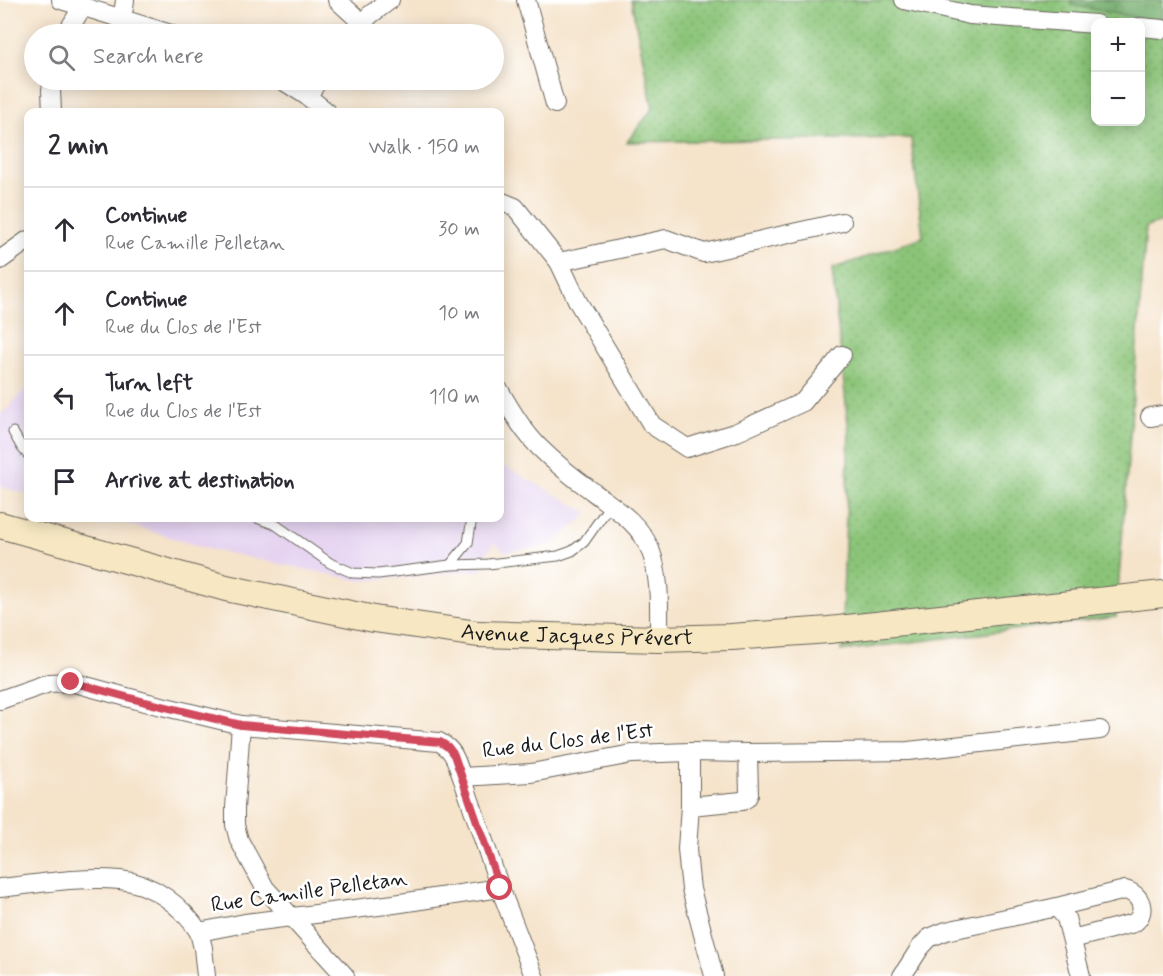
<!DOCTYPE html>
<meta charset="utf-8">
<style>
body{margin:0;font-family:Mynerve,sans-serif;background:#f7f7f7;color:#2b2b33}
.controls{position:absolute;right:18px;top:18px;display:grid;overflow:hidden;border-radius:12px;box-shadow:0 3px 15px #0003}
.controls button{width:54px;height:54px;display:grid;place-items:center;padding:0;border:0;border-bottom:2px solid #e1e1e2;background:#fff;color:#2b2b33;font:30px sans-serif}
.stop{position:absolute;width:18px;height:18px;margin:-14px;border:4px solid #d1495b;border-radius:50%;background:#fff}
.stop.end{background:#d1495b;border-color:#fff;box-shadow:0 2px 6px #0008}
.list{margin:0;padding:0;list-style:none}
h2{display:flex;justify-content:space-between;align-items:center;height:78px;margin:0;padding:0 24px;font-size:26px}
h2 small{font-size:20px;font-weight:400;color:#7c7c81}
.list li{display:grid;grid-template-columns:39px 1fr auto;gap:18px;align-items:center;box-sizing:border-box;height:84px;padding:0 24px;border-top:2px solid #e1e1e2}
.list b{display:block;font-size:22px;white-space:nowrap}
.list p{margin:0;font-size:20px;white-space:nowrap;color:#7c7c81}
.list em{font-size:20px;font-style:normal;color:#7c7c81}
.icon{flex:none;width:33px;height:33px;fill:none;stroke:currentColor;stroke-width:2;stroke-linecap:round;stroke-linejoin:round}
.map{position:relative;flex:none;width:1163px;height:976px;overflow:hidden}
.search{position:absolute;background:#fff;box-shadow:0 3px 15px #0003;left:24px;top:24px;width:480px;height:66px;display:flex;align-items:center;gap:15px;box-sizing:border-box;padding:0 21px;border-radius:33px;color:#7c7c81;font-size:22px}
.panel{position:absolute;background:#fff;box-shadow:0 3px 15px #0003;left:24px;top:108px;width:480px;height:414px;border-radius:12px}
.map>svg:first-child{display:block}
</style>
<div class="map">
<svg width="1163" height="976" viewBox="0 0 1163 976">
<defs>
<pattern id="green-dots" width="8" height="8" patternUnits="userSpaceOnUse" patternTransform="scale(1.5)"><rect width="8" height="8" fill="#8bc478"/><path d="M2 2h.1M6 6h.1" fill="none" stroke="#77a867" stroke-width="1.8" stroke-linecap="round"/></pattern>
<pattern id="forest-crowns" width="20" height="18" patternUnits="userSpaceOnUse" patternTransform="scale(1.5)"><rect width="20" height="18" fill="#70aa68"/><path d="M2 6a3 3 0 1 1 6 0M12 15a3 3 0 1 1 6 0" fill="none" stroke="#5b8a55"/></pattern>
</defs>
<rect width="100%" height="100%" fill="#fff"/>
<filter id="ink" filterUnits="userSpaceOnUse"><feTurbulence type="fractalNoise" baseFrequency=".0167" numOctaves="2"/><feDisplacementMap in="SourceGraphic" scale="12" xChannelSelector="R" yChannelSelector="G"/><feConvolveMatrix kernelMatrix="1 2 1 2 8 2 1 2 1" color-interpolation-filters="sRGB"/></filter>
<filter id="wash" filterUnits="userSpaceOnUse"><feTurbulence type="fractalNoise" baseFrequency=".008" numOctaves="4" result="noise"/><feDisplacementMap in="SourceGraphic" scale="24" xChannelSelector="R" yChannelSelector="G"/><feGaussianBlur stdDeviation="1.35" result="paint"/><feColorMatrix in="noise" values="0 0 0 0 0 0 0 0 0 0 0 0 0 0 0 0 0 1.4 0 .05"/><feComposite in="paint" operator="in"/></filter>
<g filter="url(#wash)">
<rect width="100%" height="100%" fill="#f5e3ca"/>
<g fill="#e5d3f1">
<polygon points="28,386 28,494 0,487 0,416"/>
<polygon points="500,464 589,513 552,545 506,552 494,543 483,557 483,570 361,581 208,549 109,518 500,518"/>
</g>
<path fill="url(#green-dots)" stroke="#54704a" stroke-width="1.5" fill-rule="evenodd" d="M 631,0 L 1163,0 L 1163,222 L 1146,227 L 1116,617 L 841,651 L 849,433 L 832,269 L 923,237 L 911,138 L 627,142 L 653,108 ZM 1096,22 L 1140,22 L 1140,122 L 1096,122 Z"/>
<polygon fill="url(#forest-crowns)" stroke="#466342" stroke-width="1.5" points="1071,0 1163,0 1163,23 1071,5"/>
</g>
<g filter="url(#ink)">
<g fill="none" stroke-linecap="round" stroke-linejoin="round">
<defs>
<g id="service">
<polyline points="13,432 22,448 28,455"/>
<polyline points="257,518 276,525 330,563 353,573 378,574 450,565 488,564 558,556 572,551 584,542 610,505"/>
<polyline points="450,565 468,543 472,518"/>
</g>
<g id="minor">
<polyline points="61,0 171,34"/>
<polyline points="337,0 362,23"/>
<polyline points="526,0 555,104"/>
<polyline points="904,0 970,15 1096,24"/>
<polyline points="120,18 124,8 125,0"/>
<polyline points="1140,27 1163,29"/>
<polyline points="66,34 83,6"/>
<polyline points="353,34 370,15 390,0"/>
<polyline points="282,80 307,96 327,112"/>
<polyline points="307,96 319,80"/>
<polyline points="52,112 51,90 53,80"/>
<polyline points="500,201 515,207 559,262 578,302 652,425 687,448 737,432 803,402 842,355"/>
<polyline points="0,260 28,240"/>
<polyline points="559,262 666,239 704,253 842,222"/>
<path d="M 500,391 C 511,411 523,431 539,447 C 555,463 574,478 592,491 C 614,508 639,522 650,549 C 661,578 659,608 659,639"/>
<polyline points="1150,417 1163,415"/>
<path d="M 0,700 L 49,683 L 71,682 L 145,702 L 241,725 L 439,742 C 455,750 456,762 462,777 L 531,773 L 632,754 L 690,752 L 748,753 L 908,751 L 1100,730"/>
<polyline points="241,725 235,808 235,825 239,840 265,888 345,976"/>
<polyline points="690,752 690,806 687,849 689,871 691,889 714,976"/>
<polyline points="462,777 500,888"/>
<polyline points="690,806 742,801 747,798 749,794 748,753"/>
<path d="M 0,888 C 37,884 83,876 120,880 C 153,883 182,906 199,932 L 245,923 L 394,904 L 500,888 L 534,976"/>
<polyline points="1057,907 1066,918 1081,976"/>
<polyline points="199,932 203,948 206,976"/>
<path d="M 902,976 L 920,948 L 929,938 L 946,931 L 1057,907 L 1125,890 C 1141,894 1148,912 1134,923 L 1072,939"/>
</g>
<g id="secondary">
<path id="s1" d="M 0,525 L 226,588 L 374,619 L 478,634 L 659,639 L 731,637 L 829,630 L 1163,594"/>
</g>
</defs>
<use href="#service" stroke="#686259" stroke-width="11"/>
<use href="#minor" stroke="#686259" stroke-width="20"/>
<use href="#secondary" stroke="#686259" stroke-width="28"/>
<use href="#service" stroke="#fff" stroke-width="9"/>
<use href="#minor" stroke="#fff" stroke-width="18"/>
<use href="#secondary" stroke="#f7e8c3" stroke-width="26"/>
</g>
</g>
<g fill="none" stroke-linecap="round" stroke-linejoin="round" filter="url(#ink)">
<polyline stroke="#d1495b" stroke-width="8" points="71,682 145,702 241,725 440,742 448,747 454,755 500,888"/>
</g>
<g text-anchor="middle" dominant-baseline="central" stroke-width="5" stroke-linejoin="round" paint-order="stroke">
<g font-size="22" fill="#1c1c1c" stroke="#fff">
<text stroke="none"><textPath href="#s1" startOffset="590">Avenue Jacques Prévert</textPath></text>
<text transform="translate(568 741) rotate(-7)">Rue du Clos de l'Est</text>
<text transform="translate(309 892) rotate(-8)">Rue Camille Pelletan</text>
</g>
</g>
</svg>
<div class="controls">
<button>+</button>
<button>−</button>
</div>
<div class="stop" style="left:500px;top:888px"></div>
<div class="stop end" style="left:71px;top:682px"></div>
<div class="search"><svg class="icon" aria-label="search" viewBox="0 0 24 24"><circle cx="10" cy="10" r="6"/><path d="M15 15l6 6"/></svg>Search here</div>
<section class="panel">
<h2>2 min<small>Walk · 150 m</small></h2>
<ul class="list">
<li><svg class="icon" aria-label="ahead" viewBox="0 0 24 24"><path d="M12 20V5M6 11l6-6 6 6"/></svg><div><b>Continue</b><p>Rue Camille Pelletan</p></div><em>30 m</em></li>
<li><svg class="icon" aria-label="ahead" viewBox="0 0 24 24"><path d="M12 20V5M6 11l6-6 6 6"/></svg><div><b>Continue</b><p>Rue du Clos de l'Est</p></div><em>10 m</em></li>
<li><svg class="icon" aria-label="left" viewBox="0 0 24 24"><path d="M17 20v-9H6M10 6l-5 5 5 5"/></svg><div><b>Turn left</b><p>Rue du Clos de l'Est</p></div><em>110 m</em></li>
<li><svg class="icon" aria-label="arrive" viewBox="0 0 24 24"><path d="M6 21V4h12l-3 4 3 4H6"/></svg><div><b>Arrive at destination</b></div></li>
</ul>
</section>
</div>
